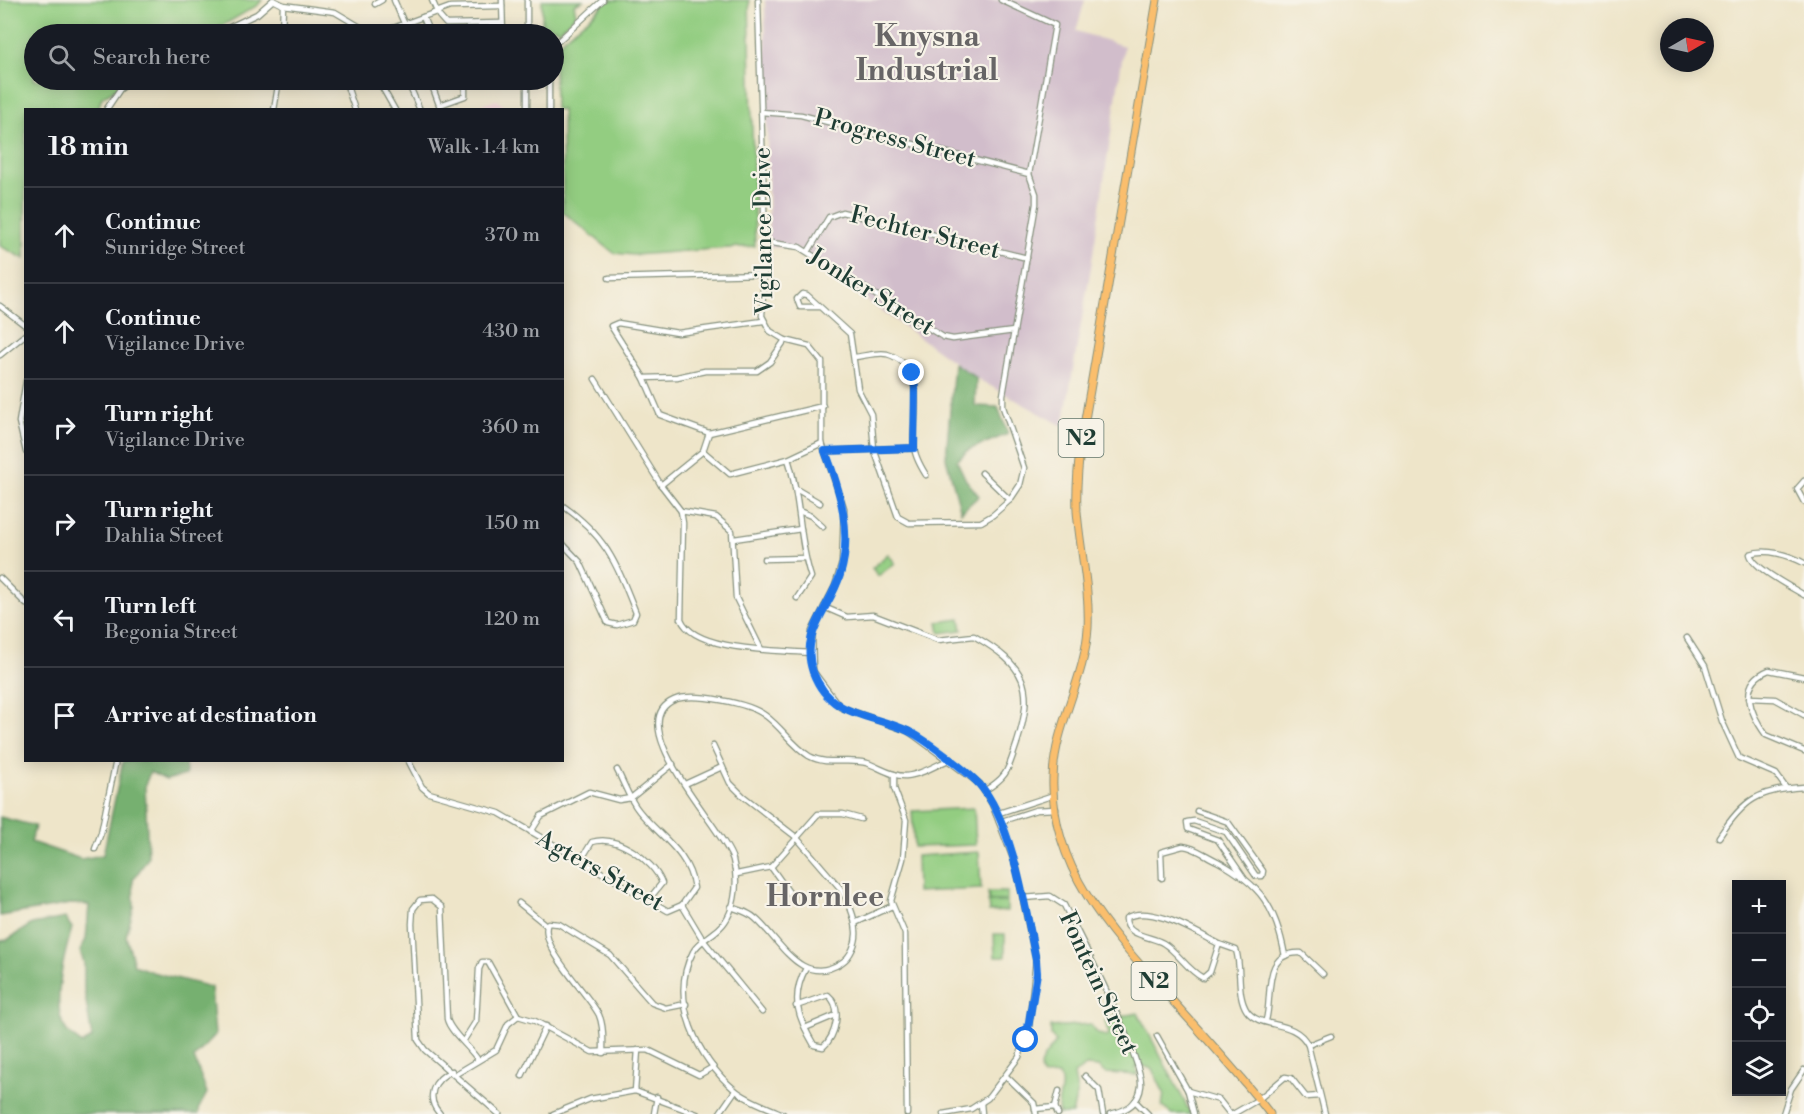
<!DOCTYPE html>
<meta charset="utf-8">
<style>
body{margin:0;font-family:"Libre Bodoni",serif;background:#242831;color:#f1f3f6}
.controls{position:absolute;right:18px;bottom:18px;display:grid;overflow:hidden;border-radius:0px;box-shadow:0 3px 15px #0003}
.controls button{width:54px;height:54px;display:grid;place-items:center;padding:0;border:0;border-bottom:2px solid #363941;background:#171b24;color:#f1f3f6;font:30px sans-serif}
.compass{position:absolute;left:1660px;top:18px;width:54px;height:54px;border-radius:50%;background:#171b24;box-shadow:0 3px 15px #0003;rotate:81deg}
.stop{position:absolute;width:18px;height:18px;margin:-14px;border:4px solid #1a73e8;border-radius:50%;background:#fff}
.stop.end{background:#1a73e8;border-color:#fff;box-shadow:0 2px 6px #0008}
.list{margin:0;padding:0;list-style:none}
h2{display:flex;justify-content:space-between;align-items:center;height:78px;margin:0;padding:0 24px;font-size:26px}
h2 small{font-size:20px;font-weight:400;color:#9ea1a6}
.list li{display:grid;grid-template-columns:39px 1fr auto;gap:18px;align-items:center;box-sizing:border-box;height:96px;padding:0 24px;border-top:2px solid #363941}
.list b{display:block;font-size:22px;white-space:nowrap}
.list p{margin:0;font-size:20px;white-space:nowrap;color:#9ea1a6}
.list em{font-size:20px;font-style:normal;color:#9ea1a6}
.icon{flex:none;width:33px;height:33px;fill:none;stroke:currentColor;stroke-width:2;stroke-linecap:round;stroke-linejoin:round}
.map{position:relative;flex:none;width:1804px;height:1114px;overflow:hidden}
.search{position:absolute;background:#171b24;box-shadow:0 3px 15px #0003;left:24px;top:24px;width:540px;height:66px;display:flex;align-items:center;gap:15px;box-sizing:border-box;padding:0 21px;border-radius:33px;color:#9ea1a6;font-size:22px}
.panel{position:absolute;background:#171b24;box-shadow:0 3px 15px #0003;left:24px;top:108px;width:540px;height:654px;border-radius:0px}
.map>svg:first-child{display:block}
</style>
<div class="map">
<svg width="1804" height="1114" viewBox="0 0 1804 1114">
<rect width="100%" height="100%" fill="#f7f3e8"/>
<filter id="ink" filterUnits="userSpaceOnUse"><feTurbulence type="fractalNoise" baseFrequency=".0167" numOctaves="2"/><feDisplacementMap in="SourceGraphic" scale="12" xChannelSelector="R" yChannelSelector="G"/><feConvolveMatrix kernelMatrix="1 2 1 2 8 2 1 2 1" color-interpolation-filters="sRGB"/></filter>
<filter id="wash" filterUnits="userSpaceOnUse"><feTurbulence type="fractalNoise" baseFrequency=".008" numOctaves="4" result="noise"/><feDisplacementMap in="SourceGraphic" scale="24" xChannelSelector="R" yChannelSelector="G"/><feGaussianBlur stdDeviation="1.35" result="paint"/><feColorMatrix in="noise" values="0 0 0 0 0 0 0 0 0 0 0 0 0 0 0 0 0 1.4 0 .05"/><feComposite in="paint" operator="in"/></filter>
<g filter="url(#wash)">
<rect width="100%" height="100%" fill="#eee5c9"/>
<polygon fill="#f6cfd9" points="497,100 507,109 468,109"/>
<polygon fill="#d1bdcb" points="765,0 1085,0 1076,31 1124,46 1091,267 1063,426 976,378 794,248 769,247"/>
<g fill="#93cd81" stroke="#59855a" stroke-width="1.5">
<polygon points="0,0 262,0 258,5 208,34 34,34 34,80 131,80 102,97 98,109 26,110 25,259 0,246"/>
<polygon points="542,0 584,0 574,4 576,14 560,30 542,24"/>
<path d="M 606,0 L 749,0 L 755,246 L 634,255 L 614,253 L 563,212 L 562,110 L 555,109 L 554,52 C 561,33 594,20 606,0 Z"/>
<polygon points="888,554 895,563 878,576 872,568"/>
<polygon points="960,619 962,630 940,633 938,622"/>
<polygon points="974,808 976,845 914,847 912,811"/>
<polygon points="979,852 981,889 917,892 916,856"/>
<polygon points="988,892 1007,892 1007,901 989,901"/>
<polygon points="988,902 1007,902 1007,911 989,912"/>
<polygon points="994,934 1005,934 1005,957 995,957"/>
<path d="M 1138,1013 L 1191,1114 L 1172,1114 L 1162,1107 L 1164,1093 L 1152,1069 L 1141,1065 L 1136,1067 L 1137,1075 L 1105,1073 L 1098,1067 L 1086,1066 L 1074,1074 L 1077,1092 L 1072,1114 L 1059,1114 C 1055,1101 1066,1089 1059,1075 L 1043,1076 C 1034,1063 1049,1053 1056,1042 L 1051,1036 L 1051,1027 L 1090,1024 L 1098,1034 L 1107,1036 L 1109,1034 L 1105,1021 L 1109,1018 Z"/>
</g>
<g fill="#76b06f" stroke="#4a7652" stroke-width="1.5">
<polygon points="954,363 976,378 975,406 998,407 1008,434 968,450 957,461 966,480 979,496 961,512 946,458"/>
<path d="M 123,761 L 185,761 L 186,775 L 166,780 L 150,772 L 145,785 L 148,858 L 133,880 L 134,907 L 126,936 L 134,965 L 152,972 L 211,987 L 215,1035 L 194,1058 L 207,1093 L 199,1108 L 199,1114 L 0,1114 L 0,941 L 7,940 L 32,924 L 65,918 L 72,928 C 65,952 49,1010 67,1031 C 71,1036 77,1040 82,1044 L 92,1038 L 84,989 L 84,963 L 80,951 L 86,939 L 89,905 L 71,904 L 0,916 L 0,817 L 35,826 L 31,842 L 81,859 L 103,855 Z"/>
</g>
</g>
<g filter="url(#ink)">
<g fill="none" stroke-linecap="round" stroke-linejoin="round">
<defs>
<g id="minor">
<polyline points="273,0 283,5 335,12 372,34"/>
<polyline points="394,0 404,23"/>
<polyline points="432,0 439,16 446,24 502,23"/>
<polyline points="502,0 503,34"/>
<polyline points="527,0 527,34"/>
<polyline points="758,0 765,242 762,316 770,331 785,340 809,346 822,362 822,443 844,508 842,563 835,586 812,631 813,671 840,707 908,731 980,784 992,804 1016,866 1036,960 1029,1026 1019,1057 988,1098 971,1109 943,1114"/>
<polyline points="375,4 382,0"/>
<polyline points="423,17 430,34"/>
<polyline points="393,28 450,7 502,6"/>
<polyline points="215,34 257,14 273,0"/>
<polyline points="282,34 283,5"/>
<polyline points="554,45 603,0"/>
<polyline points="345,80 355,110"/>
<polyline points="378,80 395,110"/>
<polyline points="407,80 420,110"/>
<polyline points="430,80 441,110"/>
<polyline points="549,80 549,110"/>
<polyline points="440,105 465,96 465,80"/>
<polyline points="106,110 120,89 133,80"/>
<polyline points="274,110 279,80"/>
<polyline points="527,110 527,80"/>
<polyline points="761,112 801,115 1029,174"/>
<polyline points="765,242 799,247 943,337 953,339 1014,331"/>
<polyline points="808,252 829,217 842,212 1027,258"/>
<polyline points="609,278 763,274"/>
<polyline points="0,306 26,326"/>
<polyline points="819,307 800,307 797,299 802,294 807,295 850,334 858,389 871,414 874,449 898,517 909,523 981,522 993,515 1010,500 1020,485 1024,468 1003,407 1003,395 1036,204 1036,194 1029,174 1055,25 1001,0"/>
<polyline points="0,355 26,334"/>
<path d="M 855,357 C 864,356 878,352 887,354 C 928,366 912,415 914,445 C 914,455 921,467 926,475"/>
<polyline points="644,378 677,377 705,371 757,371 770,362 785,340"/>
<polyline points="595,379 661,485 681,511 716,517 732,531 736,598 761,649"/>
<polyline points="26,381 19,422 26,452"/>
<polyline points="709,433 660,415 644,378 611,326 618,323 678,333 763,321"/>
<polyline points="709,433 823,406"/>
<polyline points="703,451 730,474 788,459 822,443"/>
<polyline points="703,451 709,433"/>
<polyline points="825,451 914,448"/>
<path d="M 788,459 C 801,497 798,539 811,577 L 797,598"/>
<polyline points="982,473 1010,500"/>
<polyline points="1804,481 1797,489 1804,502"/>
<polyline points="661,485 703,451"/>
<polyline points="796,489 820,503"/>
<path d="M 562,505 C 607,537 616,563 636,613 L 633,620 L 617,625 L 608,623 L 580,562 L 562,543"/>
<path d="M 681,511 L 683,523 L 681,619 C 694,652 780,650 811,653"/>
<polyline points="799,511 811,516 823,527"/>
<polyline points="734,539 801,529"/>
<polyline points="764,559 805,558"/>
<path d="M 1804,563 C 1789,555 1766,548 1750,554 C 1753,568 1791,587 1804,595"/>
<polyline points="0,578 26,604"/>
<path d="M 824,607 L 847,617 L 873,615 L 938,640 L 974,636 C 1026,666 1035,686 1017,743 C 1008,769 1009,776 984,791"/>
<polyline points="1687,638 1705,666 1722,721 1739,758 1776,774 1786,788"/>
<path d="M 1804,677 L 1769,670 C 1737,683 1750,713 1766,735 L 1804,751"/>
<polyline points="1749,698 1775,699 1804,715"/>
<path d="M 713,746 L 730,783 L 743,796 L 796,837 L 840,888 C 848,900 855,917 856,931 C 857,942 851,957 841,963 C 801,988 781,941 756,919 C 749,912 740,910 731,907"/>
<polyline points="408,760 422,787 429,793 499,813 668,911 682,905"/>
<path d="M 617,770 C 624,783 629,799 639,811 C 660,837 689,852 694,888 L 682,905 L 703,940 L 762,1012"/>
<polyline points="894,774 894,788 906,820 903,859 891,901 905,934 907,1114"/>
<polyline points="685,784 722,767"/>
<polyline points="1197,811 1228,822 1263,871 1262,876 1256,876 1226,832 1194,821 1187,822 1188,829 1218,840 1244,878"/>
<polyline points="996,814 1054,795"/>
<polyline points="999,822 1036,810 1056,809"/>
<polyline points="531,832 541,816 589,792 619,800 631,798 673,764"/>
<path d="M 1719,837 C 1744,799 1758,790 1804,787"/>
<polyline points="95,849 101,833 116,760"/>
<path d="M 581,860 L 592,842 C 617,834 653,860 662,883 L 650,898"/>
<polyline points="771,867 793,898"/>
<polyline points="737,874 771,867 818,814 843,814 861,819"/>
<path d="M 1162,878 L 1161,852 L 1183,846 C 1195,847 1206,856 1217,861 C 1261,885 1276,907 1285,956"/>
<path d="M 1023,898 L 1050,896 L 1064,905 C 1079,935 1144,1060 1141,1086 C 1139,1104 1126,1111 1110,1114"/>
<polyline points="519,903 546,925"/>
<polyline points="855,923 892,906"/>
<path d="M 1219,944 C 1197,933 1150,903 1126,918 C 1125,936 1151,936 1163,943 C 1178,952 1187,970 1203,978 L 1210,972 L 1219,944 L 1236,950 C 1242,968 1236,995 1247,1011 C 1261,1030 1294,1018 1308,1045 L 1325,1114"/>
<path d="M 796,1006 L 828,995 C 843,1007 836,1036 823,1047 L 814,1045 C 798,1018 790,997 806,968"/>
<polyline points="518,1016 535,1021 592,1052 648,1050 699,1075 713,1067"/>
<path d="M 1266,1020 C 1273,997 1261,951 1301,953 L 1323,974"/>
<polyline points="805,1028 836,1015"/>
<polyline points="1157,1036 1188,1091 1194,1114"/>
<polyline points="464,1040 476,1021 479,969 482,962 488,962 518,1016"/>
<polyline points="1308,1045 1331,1036"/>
<path d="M 603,1053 C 603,1041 604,1026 599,1015 C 588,993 537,945 548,923 L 559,924 L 610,955 L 652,1003 L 666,1008 L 686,1004"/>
<path d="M 478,1060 C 470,1047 450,1032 447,1019 L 442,907 L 432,899 L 420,900 L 413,909 L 412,924 L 418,1040 L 425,1050 L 499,1114"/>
<polyline points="456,1074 496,1050 508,1024 518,1016"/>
<polyline points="522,1076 546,1026"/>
<polyline points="1006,1076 1034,1103 1036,1114"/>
<polyline points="1085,1076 1099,1090 1103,1114"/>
<polyline points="635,1091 638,1050"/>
<polyline points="1188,1091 1219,1100 1230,1114"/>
<polyline points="1135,1101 1148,1114"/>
<polyline points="981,1103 982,1114"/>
<polyline points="1055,1107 1059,1091"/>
<polyline points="1035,1109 1055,1107 1058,1114"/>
<path d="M 440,1114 C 425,1098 433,1079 452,1071"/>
<polyline points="553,1114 590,1099 635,1091 697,1114"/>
<polyline points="654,1114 657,1097"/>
<polyline points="719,1114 735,1091"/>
<path d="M 783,1114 C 768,1107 748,1101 735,1090 C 698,1059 668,999 693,952 C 698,942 708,938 716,931 C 736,916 739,882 733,860 C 726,831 619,724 674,700 C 693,692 750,703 766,716 C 781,727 793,746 809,756 C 827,766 848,758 867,763 C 879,767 893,777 906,776 C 920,775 935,766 948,760"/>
<polyline points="1233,1114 1259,1099 1285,1077 1291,1078 1306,1097 1320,1096"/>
<polyline points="1783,1114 1791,1089 1804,1070"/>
</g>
<path id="trunk" d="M 1157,0 L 1081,443 C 1078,465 1076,488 1077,511 C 1080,550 1090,589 1088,628 C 1085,680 1054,726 1053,778 C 1050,869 1113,935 1169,997 C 1203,1035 1239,1073 1270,1114"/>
</defs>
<use href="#minor" stroke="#86917e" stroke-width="7"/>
<use href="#trunk" stroke="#86917e" stroke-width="9"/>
<use href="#minor" stroke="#fff" stroke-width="4.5"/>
<use href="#trunk" stroke="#fabe6d" stroke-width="7"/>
</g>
</g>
<g fill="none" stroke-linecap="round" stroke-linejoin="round" filter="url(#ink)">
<path stroke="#1a73e8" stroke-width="8" d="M 912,373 L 915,387 L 914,448 L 825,451 C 840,490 853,533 840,575 C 830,608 799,634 813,672 C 831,720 873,713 910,732 C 925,739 968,772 979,784 C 1012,820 1026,912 1036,960 L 1037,973 L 1026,1040"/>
</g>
<g text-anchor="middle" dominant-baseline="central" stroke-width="4.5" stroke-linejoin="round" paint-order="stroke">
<g fill="#f7f3e8" stroke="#60746a" stroke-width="1.5">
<rect x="1058.5" y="419" width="45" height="38" rx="4.5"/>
<rect x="1131.5" y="962" width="45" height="38" rx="4.5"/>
</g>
<g font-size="22" font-weight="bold" fill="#1f3d34">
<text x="1081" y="438">N2</text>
<text x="1154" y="981">N2</text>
</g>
<g font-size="24" fill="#1f3d34" stroke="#f7f3e8">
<text transform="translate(895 139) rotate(15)">Progress Street</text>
<text transform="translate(764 231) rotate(-91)">Vigilance Drive</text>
<text transform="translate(925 233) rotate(14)">Fechter Street</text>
<text transform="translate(871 292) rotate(32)">Jonker Street</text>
<text transform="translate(600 871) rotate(29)">Agters Street</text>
<text transform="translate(1098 983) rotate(65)">Fontein Street</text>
</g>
<g font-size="30" font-weight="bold" fill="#676566" stroke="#f7f3e8">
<text x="927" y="37">Knysna<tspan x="927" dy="34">Industrial</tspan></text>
<text x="825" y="897">Hornlee</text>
</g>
</g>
</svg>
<div class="controls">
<button>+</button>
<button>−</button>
<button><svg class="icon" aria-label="locate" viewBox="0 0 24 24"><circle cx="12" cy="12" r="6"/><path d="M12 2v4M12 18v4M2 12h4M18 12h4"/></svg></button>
<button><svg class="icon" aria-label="layers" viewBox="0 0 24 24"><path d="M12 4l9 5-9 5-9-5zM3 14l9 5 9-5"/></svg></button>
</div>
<svg class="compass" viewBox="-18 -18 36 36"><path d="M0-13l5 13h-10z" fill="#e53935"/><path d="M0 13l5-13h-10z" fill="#9ea1a6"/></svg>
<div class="stop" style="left:1026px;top:1040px"></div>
<div class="stop end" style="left:912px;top:373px"></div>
<div class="search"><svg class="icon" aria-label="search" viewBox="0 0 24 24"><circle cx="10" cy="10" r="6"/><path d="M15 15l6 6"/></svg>Search here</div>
<section class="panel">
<h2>18 min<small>Walk · 1.4 km</small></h2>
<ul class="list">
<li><svg class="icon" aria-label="ahead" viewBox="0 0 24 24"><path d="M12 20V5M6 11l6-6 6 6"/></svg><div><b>Continue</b><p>Sunridge Street</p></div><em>370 m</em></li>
<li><svg class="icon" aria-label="ahead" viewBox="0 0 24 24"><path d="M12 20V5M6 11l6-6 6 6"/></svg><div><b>Continue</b><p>Vigilance Drive</p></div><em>430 m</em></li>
<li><svg class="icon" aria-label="right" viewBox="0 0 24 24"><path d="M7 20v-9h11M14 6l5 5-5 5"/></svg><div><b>Turn right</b><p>Vigilance Drive</p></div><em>360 m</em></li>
<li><svg class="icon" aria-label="right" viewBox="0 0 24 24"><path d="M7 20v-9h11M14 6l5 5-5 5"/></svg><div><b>Turn right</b><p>Dahlia Street</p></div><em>150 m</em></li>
<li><svg class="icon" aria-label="left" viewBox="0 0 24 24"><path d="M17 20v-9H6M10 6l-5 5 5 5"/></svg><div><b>Turn left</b><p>Begonia Street</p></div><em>120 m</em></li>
<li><svg class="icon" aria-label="arrive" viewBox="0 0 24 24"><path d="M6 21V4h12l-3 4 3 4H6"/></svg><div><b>Arrive at destination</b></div></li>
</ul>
</section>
</div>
